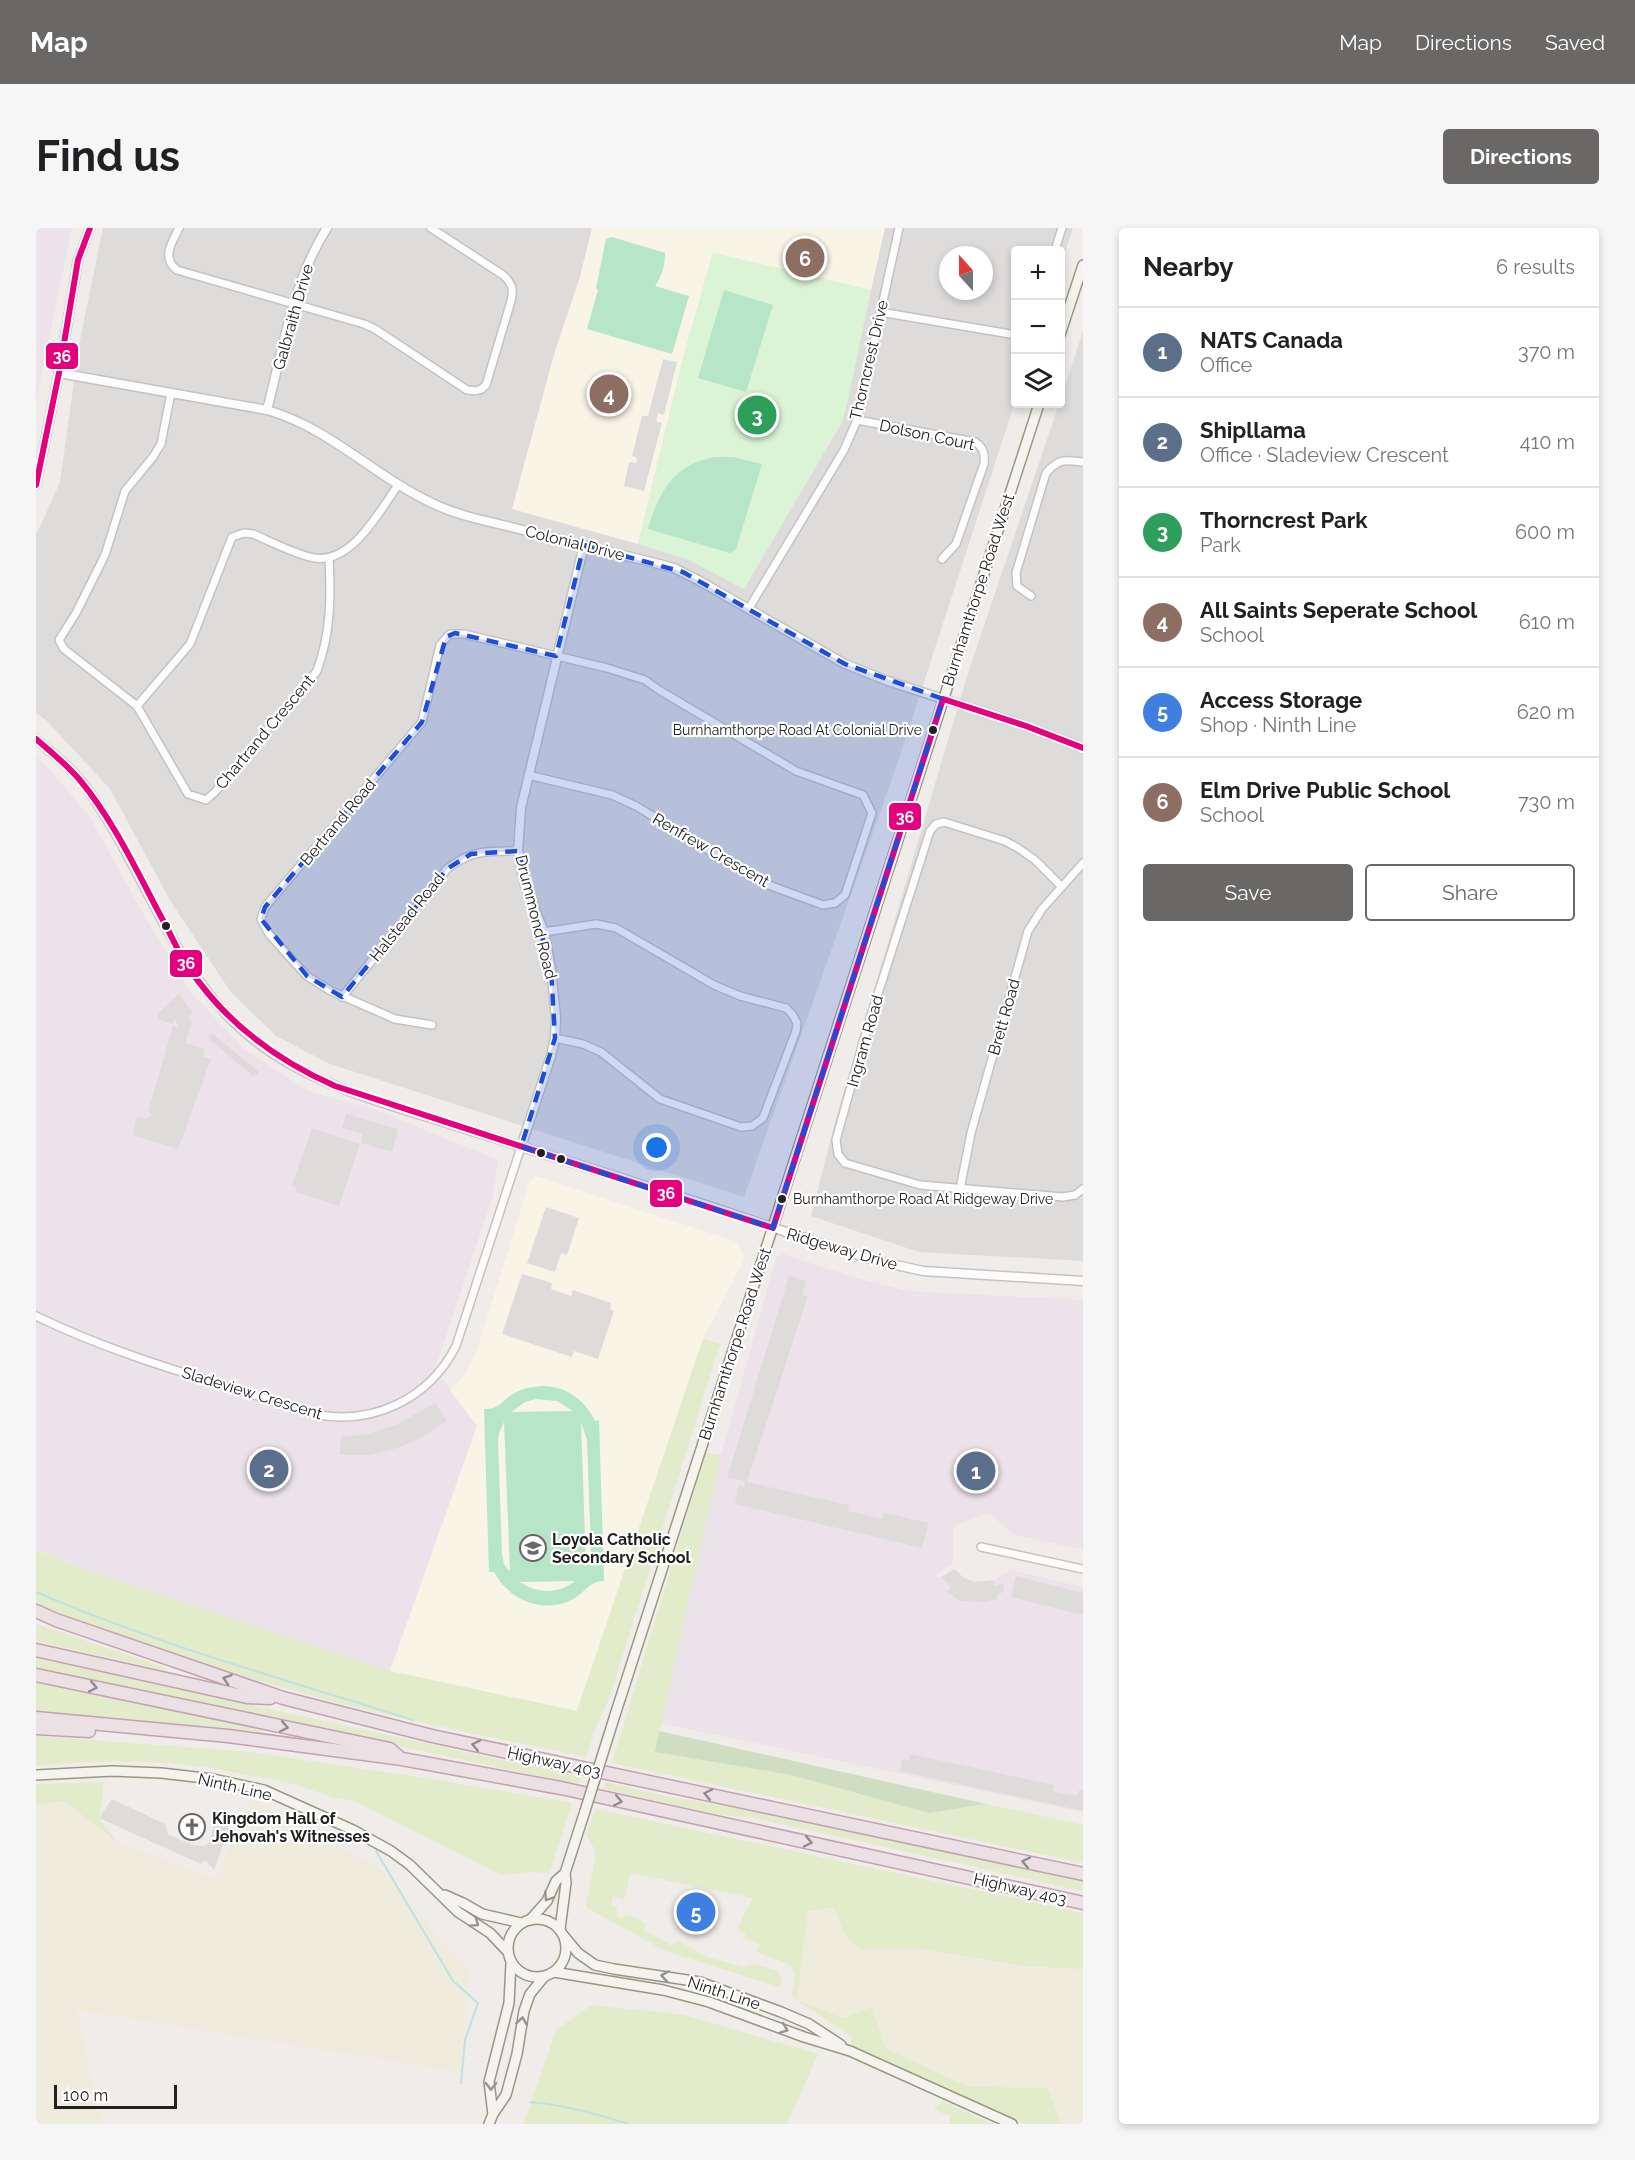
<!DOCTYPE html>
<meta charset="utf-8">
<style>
body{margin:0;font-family:Raleway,sans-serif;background:#f6f6f6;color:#202124}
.controls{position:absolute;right:18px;top:18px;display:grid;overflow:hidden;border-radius:6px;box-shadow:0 3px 9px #0003}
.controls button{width:54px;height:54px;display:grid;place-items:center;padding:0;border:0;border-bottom:2px solid #e0e0e0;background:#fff;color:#202124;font:30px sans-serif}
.compass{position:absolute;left:903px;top:18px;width:54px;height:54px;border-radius:50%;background:#fff;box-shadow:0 3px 9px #0003;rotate:339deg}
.scale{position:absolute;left:18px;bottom:15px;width:123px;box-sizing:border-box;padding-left:6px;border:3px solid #212121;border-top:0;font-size:16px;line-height:21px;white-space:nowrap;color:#212121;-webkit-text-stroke:4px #fff;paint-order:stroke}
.you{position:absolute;left:621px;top:920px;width:21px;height:21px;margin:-15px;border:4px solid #fff;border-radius:50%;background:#1a73e8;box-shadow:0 0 0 9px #1a73e833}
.badge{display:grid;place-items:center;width:39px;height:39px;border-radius:50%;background:#696867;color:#fff;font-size:20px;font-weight:700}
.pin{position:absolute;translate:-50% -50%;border:3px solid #fff;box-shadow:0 2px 6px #0006}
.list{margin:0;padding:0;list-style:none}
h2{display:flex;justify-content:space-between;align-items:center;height:78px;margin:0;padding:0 24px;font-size:26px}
h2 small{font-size:20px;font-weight:400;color:#757577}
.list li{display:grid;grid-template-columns:39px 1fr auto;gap:18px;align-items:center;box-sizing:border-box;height:90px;padding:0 24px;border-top:2px solid #e0e0e0}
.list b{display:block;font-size:22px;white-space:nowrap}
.list p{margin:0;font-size:20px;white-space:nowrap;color:#757577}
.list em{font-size:20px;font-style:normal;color:#757577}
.actions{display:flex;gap:12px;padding:18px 24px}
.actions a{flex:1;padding:14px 0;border:2px solid #696867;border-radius:6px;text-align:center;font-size:21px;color:#696867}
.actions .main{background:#696867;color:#fff}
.icon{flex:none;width:33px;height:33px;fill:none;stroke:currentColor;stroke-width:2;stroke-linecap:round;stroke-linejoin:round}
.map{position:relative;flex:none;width:1047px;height:1896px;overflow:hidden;border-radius:6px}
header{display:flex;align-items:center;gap:36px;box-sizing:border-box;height:84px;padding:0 30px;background:#696867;color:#fff}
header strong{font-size:28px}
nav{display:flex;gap:33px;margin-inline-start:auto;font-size:21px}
.intro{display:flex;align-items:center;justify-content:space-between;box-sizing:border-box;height:144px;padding:0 36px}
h1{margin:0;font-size:42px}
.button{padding:15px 27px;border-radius:6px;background:#696867;color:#fff;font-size:21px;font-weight:700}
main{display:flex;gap:36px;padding:0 36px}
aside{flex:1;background:#fff;border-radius:6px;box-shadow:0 3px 9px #0003}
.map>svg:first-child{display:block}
</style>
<header>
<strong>Map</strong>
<nav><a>Map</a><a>Directions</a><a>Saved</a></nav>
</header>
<div class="intro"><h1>Find us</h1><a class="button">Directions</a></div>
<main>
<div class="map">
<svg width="1047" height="1896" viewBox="0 0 1047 1896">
<rect width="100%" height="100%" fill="#efecea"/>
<g fill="#dedcdb" fill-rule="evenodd">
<path d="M 67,0 L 1037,0 L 1025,37 L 1024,22 L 980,22 L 979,174 L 863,531 L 708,969 L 294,836 L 240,808 L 194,763 L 135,674 L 74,561 L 11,493 L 0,485 L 0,307 L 24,254 L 43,117 ZM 912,27 L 948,27 L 948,63 L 912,63 Z"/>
<polygon points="1047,103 1047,1033 883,1024 775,988 800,890 931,448 1023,176 1024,176 1025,170"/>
</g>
<g fill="#ece2ea">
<polygon points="0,0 36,0 0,173"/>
<polygon points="0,529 8,535 53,588 110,691 154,763 207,820 274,864 340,882 462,932 457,967 399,1141 441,1198 354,1443 56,1344 0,1321"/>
<polygon points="747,1026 820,1050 872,1063 1047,1072 1047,1322 977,1306 953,1285 917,1298 917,1335 898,1348 947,1359 974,1342 1047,1359 1047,1584 624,1495 681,1242 740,1030"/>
</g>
<g fill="#f8f4e6">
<polygon points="556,0 849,0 835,62 677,25 648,127 602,316 476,281 519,123 544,49"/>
<polygon points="501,948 701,1014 709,1030 667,1111 541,1483 354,1443 441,1198 414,1162 430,1145 441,1122 494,952"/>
</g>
<g fill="#dddcdb">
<polygon points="627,131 641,134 628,187 622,185 620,193 626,195 608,263 588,258 593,234 600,235 601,230 596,228 606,188 612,188"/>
<polygon points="143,766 157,785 153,789 156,794 149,815 169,821 167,829 175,831 142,921 97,907 101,888 109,891 114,889 115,885 112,884 137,798 143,800 139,790 137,796 122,791 122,785"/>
<polygon points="176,805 223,844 218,849 172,810"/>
<polygon points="310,886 362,901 356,924 325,915 327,906 306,900"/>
<polygon points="276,900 324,916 303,978 260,964 261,960 256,958"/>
<polygon points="510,979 543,990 531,1027 525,1025 519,1044 491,1035"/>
<polygon points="486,1046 516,1055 515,1061 535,1068 537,1062 575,1075 574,1081 578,1083 562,1131 538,1123 536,1129 466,1106"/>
<polygon points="753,1048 771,1053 766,1067 772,1068 711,1254 813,1277 812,1283 846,1291 849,1285 893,1295 886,1320 699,1276 702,1258 708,1259 709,1253 691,1250"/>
<polygon points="399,1175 411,1193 385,1210 361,1220 334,1227 304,1227 305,1209 331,1206 360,1197"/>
<polygon points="918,1341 928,1350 939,1354 957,1352 959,1358 968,1355 967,1364 961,1367 961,1371 950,1374 924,1373 911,1364 915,1359 905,1349"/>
<polygon points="980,1348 1047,1365 1047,1387 975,1369"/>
<polygon points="874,1526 1018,1557 1017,1563 1041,1568 1043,1562 1047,1563 1047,1583 864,1543 866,1531 873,1532"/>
<polygon points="76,1571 129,1596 132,1606 156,1617 168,1618 172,1616 179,1595 188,1590 194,1597 178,1642 169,1632 165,1636 63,1590"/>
</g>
<g fill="#efecde">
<polygon points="215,1571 346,1642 434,1744 424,1844 40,1782 66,1896 0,1896 0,1578 28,1573 81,1614 180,1651"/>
<polygon points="798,1679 809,1708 826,1721 889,1721 988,1738 1047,1741 1047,1896 1025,1896 1012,1860 933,1859 850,1821 807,1790 761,1772 772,1683"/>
</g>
<g fill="#e2ebca">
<path d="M 667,1111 L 684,1116 L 574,1468 L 559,1501 L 550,1529 C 471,1512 390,1497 311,1477 C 206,1450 101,1416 0,1376 L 0,1322 L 56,1344 L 354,1443 L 541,1483 Z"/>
<polygon points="670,1225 685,1227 619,1524 755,1547 893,1585 950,1576 1047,1597 1047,1635 576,1535"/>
<polygon points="0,1396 130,1440 130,1443 0,1413"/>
<polygon points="0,1430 544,1549 542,1556 0,1442"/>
<polygon points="0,1455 227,1502 227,1505 0,1483"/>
<path d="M 0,1508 L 214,1524 L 401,1552 L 536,1575 L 513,1646 L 498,1644 L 465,1647 L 317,1572 C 296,1572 284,1564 264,1558 C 243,1551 219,1549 197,1544 C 134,1531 63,1531 0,1538 Z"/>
<polygon points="68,1554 63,1590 81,1614 28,1573 0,1578 0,1556"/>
<polygon points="570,1554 630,1568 730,1585 1047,1651 1047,1663 718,1590 685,1587 567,1561"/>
<path d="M 560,1581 L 1047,1685 L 1047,1741 L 988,1738 L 889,1721 L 826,1721 L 809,1708 L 798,1679 L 772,1683 L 761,1772 L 807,1790 L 836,1779 L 850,1821 L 933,1859 L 1012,1860 L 1025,1896 L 989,1896 L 814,1816 L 817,1810 L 761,1772 L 755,1767 C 769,1730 745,1737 720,1723 L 724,1717 L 710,1710 L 705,1715 L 710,1706 L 701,1701 L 717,1670 L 594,1645 L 588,1672 L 577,1668 L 575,1676 L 581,1680 L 581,1688 L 584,1690 C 593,1683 602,1691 610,1696 L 607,1702 L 637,1718 L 641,1712 L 671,1729 L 707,1739 L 717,1736 L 741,1742 L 746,1753 L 744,1759 L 629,1723 L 550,1679 L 560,1623 L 550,1607 Z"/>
<polygon points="556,1777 648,1787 782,1826 751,1896 488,1896 520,1802"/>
<polygon points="906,1873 956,1896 913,1896 915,1888 897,1882"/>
</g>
<polygon fill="#cfddc0" points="623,1503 950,1576 893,1585 755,1547 619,1524"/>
<polygon fill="#dcf4d6" points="677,25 835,62 811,177 805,196 708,361 653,332 602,316 648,127"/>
<g fill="#b6e5c8" fill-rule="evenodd">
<path d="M 576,9 L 629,25 C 629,39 626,47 619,58 L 653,68 L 636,126 L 551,101 L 562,62 L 560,60 L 570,11 Z"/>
<polygon points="688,62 737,77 710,164 662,150"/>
<path d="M 679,229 L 697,229 L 726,236 L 700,321 L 694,325 L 612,301 C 623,263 638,236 679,229 Z"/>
<path d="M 510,1158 C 532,1160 549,1172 559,1193 L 563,1192 L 568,1353 C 552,1354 551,1363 537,1371 C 507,1387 473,1372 458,1344 L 453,1344 L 448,1181 C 464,1181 464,1174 477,1166 C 487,1160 498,1158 510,1158 ZM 500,1171 L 521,1173 L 537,1183 L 475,1184 L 489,1174 ZM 468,1194 L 474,1342 L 473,1343 L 468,1336 L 466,1326 L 462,1215 L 463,1205 ZM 545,1194 L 551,1212 L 555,1322 L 550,1339 ZM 539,1353 C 524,1366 500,1366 484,1354 Z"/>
</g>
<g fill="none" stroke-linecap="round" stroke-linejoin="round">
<g stroke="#bee1e2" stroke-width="2">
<path d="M 0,1364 C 122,1417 251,1452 377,1492"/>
<polyline points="340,1623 417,1753 442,1775 429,1812 425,1855"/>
<path d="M 494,1874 C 528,1877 559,1885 592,1896"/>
</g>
<defs>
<g id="minor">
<path d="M 143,0 C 136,14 125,30 141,42 L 328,96 L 339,101 L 431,162 C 439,163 444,164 450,157 L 475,73 C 478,61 476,55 467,47 L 395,0"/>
<polyline points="1019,22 1026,0"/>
<polyline points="844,84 980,107"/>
<path d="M 135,165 L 125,216 L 117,229 L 89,263 L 69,327 L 40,385 L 23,412 L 28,421 L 101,478 L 152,566 L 170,572 L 179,564 L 281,443 C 295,404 295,371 293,330"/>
<path d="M 821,192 L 939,214 C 948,220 949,226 948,236 L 920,316 L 906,331"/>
<path d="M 995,368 L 981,358 L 980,345 L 1010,245 C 1024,230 1028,232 1047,234"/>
<polyline points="713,380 808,222 821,192 863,0"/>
<path d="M 101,478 L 154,416 L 196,309 L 208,305 L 217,306 C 236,314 254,324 274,329 C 314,340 343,284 362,257"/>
<polyline points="1025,658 999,632 982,620 969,613 908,594 900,596 894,603 832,797 800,912 802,926 809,935 884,957 1027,969 1039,967 1047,961"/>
<polyline points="508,704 560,696 580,700 678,757 704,768 750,780 756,786 761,795 760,803 727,890 716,898 705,899 624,871 565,824 547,816 519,810"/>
<path d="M 306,769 L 411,641 C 435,622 452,623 482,623"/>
<polyline points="396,797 359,791 295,763 271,748 259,735 233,706 225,691 229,679 386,494 404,417 414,406 428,406 571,440 609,452 623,462 760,543 827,567 836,585 809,667 799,675 787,677 746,662 723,653 600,578 576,567 492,547"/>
<polyline points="924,961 935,905 992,703 1006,681 1047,635"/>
<path d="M 0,1088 C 88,1131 185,1155 278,1186 C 337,1198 393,1171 420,1118 L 485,919"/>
<polyline points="945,1319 1047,1341"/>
</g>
<g id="tertiary">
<path d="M 23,145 L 231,182 C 294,200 338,248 396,275 C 422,288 452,293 479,300 C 532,314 585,326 638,340 L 662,352 L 809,436 L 852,453 L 990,498 L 1047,520"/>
<path d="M 231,182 C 247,121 257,53 291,0"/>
<polyline points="0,257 23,145 42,32 54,0"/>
<path d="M 0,511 C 17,526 36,540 49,558 C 105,634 131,729 199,795 C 258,853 339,872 414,896 C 481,917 547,938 613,959 C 690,982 765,1011 842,1033 L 887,1043 L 1047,1053"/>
<polyline points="485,919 515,828 519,810 520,790 515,740 508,704 489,657 482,623 485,580 548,317"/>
</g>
<g id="secondary">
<polyline points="1024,107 1047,37"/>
<polyline points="579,1487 1003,176"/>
<polyline points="0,1547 76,1543 125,1545 177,1551 228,1562 317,1602 355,1623 374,1637 422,1684 454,1705 472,1724"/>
<polyline points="409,1667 427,1675 446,1686 485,1695"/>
<circle cx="501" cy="1720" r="29"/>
<polyline points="494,1692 511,1673 520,1653 529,1645"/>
<polyline points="524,1701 530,1655 529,1645 549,1583"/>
<polyline points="528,1708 542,1725 559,1737 578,1741 664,1754 745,1784 773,1796 805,1817"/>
<polyline points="518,1744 627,1762 673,1774 768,1809 814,1823 976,1896"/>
<polyline points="457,1886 453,1854 473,1775 475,1735"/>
<polyline points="453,1896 457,1886 470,1867 481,1826 488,1783 494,1766 508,1749"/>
</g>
<g id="motorway">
<polyline points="0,1383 20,1392 247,1470 396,1508 1047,1646"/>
<polyline points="0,1422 211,1469 234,1470"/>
<polyline points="0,1447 354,1521 363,1529"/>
<polyline points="0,1490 192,1508 366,1531 525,1560 1047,1675"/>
<polyline points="0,1500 53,1503"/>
</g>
</defs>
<use href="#minor" stroke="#c5c3c2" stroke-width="10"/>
<use href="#tertiary" stroke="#c5c3c2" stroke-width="11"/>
<use href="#secondary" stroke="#9a9781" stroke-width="12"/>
<use href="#motorway" stroke="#c4a1b2" stroke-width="15"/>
<use href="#minor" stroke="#fdfcfc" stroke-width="7"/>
<use href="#tertiary" stroke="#fdfcfc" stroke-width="8"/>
<use href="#secondary" stroke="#f4f3ed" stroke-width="9"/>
<use href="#motorway" stroke="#ebe0e4" stroke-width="12"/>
<defs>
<polyline id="secondary-bridge" points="549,1583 579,1487"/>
</defs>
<use href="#secondary-bridge" stroke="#9a9781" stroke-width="12" stroke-linecap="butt"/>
<use href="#secondary-bridge" stroke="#f4f3ed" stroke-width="9"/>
<defs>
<g id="bus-1">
<polyline points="0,257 23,145 42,32 54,0"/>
<path d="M 0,511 C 15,524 30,536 43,551 C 79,594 103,648 129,696 C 137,711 143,726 153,740 C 189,794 240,832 299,858 L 737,1000 L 907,471 L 990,498 L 1047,520"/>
</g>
</defs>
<use href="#bus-1" stroke="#fff" stroke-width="10"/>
<use href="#bus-1" stroke="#e5007d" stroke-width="6"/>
</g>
<defs><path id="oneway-chevron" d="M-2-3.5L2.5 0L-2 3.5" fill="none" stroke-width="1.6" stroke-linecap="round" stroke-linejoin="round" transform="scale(1.5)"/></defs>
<g stroke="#908a8c">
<use href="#oneway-chevron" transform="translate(191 1451) rotate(-161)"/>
<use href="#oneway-chevron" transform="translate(57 1459) rotate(12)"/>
<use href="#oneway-chevron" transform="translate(248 1499) rotate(12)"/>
<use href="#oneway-chevron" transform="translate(440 1517) rotate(-168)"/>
<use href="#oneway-chevron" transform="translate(672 1566) rotate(-168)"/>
<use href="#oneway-chevron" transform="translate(582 1573) rotate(12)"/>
<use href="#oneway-chevron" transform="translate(772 1614) rotate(12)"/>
<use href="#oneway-chevron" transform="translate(990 1634) rotate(-168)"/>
</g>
<g stroke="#959491">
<use href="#oneway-chevron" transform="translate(512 1669) rotate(123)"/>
<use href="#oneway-chevron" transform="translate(439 1695) rotate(35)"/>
<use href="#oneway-chevron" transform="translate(629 1748) rotate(-171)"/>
<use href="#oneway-chevron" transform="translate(486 1793) rotate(-81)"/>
<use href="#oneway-chevron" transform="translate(748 1801) rotate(20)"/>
<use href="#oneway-chevron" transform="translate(455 1858) rotate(90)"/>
</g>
<path fill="#1d4ed8" fill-opacity="0.2" stroke="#1d4ed8" stroke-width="4.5" stroke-dasharray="12 8" stroke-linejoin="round" d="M 548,317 L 647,344 L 809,436 L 907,471 L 737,1000 L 485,919 L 519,810 L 515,740 L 482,623 L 435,626 L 411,641 L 306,769 L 271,748 L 225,691 L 229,679 L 386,494 L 410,409 L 419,405 L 520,428 Z"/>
<defs>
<symbol id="school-ring" viewBox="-11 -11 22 22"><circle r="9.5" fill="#fff" stroke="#696867" stroke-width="1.5"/><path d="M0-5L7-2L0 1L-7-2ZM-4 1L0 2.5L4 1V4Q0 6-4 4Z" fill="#696867"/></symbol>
<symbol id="church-ring" viewBox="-11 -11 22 22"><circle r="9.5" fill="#fff" stroke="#696867" stroke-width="1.5"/><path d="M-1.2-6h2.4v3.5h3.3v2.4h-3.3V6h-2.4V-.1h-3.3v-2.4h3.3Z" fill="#696867"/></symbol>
</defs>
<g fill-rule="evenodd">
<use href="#school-ring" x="482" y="1305" width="30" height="30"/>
<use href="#church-ring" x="141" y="1584" width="30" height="30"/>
</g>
<g fill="#212121" stroke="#fff" stroke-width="2">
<circle cx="897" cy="502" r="5"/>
<circle cx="130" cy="698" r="5"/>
<circle cx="505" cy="925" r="5"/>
<circle cx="525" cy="931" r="5"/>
<circle cx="746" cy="971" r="5"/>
</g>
<g text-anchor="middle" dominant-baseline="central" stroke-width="4.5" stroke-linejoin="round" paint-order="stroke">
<g font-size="14" fill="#212121" stroke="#fff" text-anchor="end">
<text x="886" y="502">Burnhamthorpe Road At Colonial Drive</text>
<text x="757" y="971" text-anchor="start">Burnhamthorpe Road At Ridgeway Drive</text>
</g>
<g font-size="16" fill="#212121" stroke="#fff">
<text transform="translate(257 89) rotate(-74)">Galbraith Drive</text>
<text transform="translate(833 132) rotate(-77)">Thorncrest Drive</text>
<text transform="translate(891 207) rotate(12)">Dolson Court</text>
<text transform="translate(539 315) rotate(14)">Colonial Drive</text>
<text transform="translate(942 362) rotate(-72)">Burnhamthorpe Road West</text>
<text transform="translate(229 504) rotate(-50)">Chartrand Crescent</text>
<text transform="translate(302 594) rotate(-50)">Bertrand Road</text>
<text transform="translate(675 622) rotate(30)">Renfrew Crescent</text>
<text transform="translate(371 689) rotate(-51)">Halstead Road</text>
<text transform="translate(500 689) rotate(76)">Drummond Road</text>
<text transform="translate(968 789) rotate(-74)">Brett Road</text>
<text transform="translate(829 813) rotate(-74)">Ingram Road</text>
<text transform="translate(806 1021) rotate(16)">Ridgeway Drive</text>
<text transform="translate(699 1116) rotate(-72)">Burnhamthorpe Road West</text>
<text transform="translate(216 1165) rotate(17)">Sladeview Crescent</text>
<text transform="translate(518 1534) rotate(12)">Highway 403</text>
<text transform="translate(199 1559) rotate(13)">Ninth Line</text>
<text transform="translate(984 1661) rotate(13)">Highway 403</text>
<text transform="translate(688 1765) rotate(18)">Ninth Line</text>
</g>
<g font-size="16" font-weight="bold" fill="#212121" stroke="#fff" text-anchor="start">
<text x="516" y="1311">Loyola Catholic<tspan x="516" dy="18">Secondary School</tspan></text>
<text x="176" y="1590">Kingdom Hall of<tspan x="176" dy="18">Jehovah's Witnesses</tspan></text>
</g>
</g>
<g stroke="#fff" stroke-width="2">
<rect x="9" y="114" width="34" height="28" rx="6" fill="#e5007d"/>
<rect x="852" y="574" width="34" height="29" rx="6" fill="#e5007d"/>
<rect x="133" y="721" width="34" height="29" rx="6" fill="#e5007d"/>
<rect x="613" y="951" width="34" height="29" rx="6" fill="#e5007d"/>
</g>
<g font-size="16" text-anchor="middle" font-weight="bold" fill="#fff">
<text x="26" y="134">36</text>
<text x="869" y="595">36</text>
<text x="150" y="741">36</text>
<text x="630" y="971">36</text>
</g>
</svg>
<div class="controls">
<button>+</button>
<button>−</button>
<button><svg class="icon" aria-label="layers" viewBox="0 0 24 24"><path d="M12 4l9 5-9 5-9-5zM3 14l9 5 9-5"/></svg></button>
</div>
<svg class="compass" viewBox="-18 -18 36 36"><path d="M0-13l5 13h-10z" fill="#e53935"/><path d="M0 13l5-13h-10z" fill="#757577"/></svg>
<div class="scale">100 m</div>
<div class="you"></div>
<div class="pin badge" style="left:940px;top:1243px;background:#5c6f8a">1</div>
<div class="pin badge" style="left:233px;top:1241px;background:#5c6f8a">2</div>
<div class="pin badge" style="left:721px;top:187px;background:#2e9e5b">3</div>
<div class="pin badge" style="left:573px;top:166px;background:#8d6e63">4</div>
<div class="pin badge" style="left:660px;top:1684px;background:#3f7fe0">5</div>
<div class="pin badge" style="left:769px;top:30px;background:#8d6e63">6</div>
</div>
<aside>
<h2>Nearby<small>6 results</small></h2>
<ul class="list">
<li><span class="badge" style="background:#5c6f8a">1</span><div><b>NATS Canada</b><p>Office</p></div><em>370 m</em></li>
<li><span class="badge" style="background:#5c6f8a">2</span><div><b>Shipllama</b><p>Office · Sladeview Crescent</p></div><em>410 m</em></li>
<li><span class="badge" style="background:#2e9e5b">3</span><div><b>Thorncrest Park</b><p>Park</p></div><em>600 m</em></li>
<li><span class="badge" style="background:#8d6e63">4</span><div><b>All Saints Seperate School</b><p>School</p></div><em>610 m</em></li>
<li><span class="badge" style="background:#3f7fe0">5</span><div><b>Access Storage</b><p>Shop · Ninth Line</p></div><em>620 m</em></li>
<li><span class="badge" style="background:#8d6e63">6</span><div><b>Elm Drive Public School</b><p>School</p></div><em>730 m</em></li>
</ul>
<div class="actions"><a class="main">Save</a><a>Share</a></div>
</aside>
</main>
